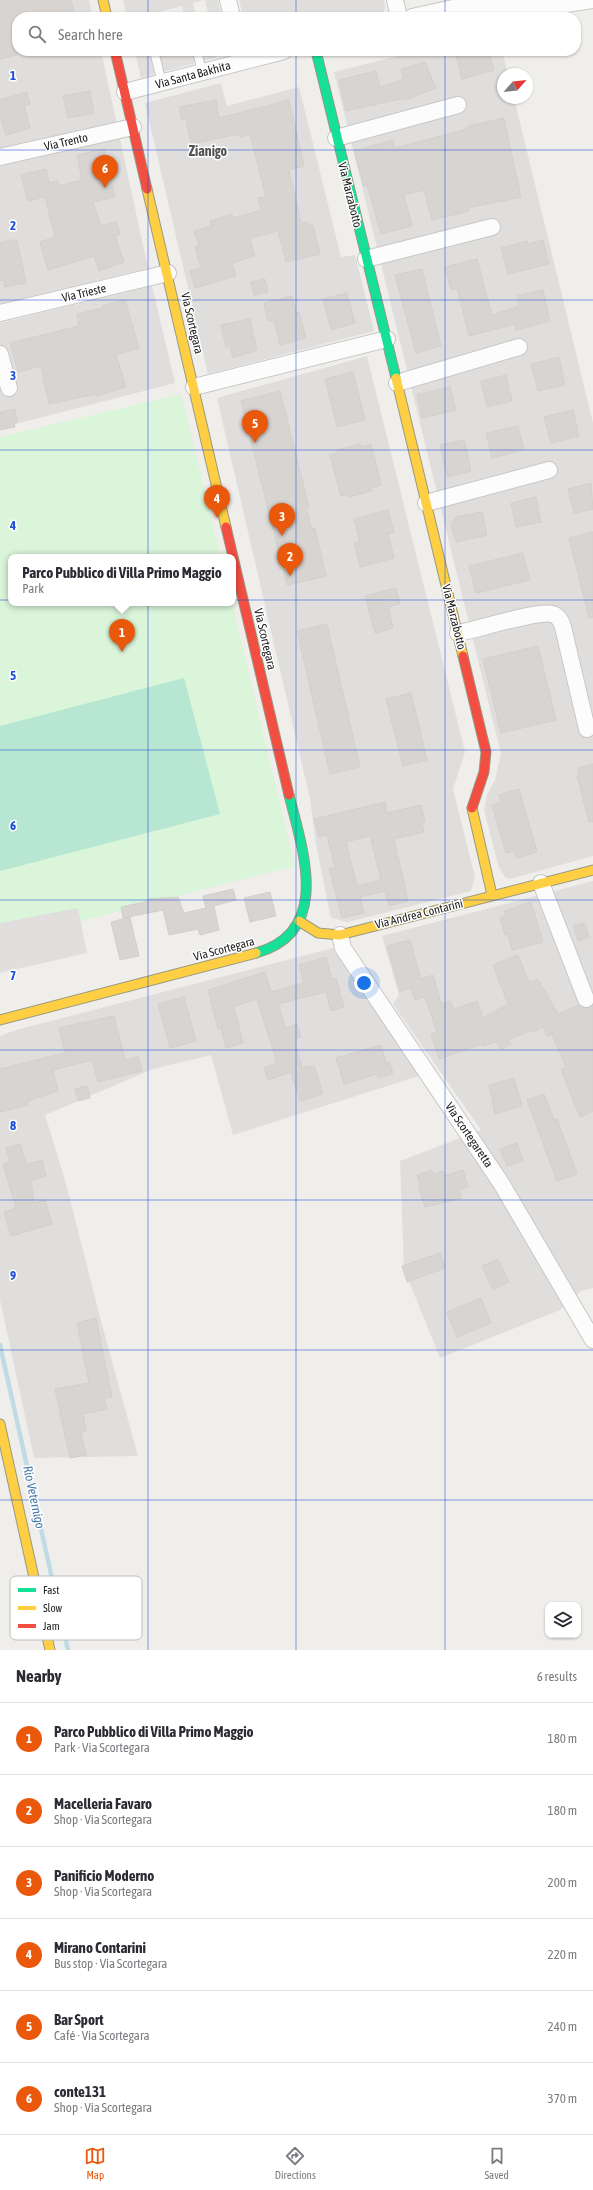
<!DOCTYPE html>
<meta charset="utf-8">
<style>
body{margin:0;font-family:"Asap Condensed",sans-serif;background:#f2f2f3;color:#2b2b33}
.controls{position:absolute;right:12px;bottom:12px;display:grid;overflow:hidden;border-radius:8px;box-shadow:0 1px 3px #0004}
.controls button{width:36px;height:36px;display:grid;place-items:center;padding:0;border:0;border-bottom:1px solid #e1e1e2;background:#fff;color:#2b2b33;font:20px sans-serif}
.compass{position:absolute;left:497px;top:68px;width:36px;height:36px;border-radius:50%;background:#fff;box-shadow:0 1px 3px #0004;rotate:63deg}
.you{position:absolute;left:364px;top:983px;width:14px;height:14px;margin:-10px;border:3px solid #fff;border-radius:50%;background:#1a73e8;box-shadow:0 0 0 6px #1a73e833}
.badge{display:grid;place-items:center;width:26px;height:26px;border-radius:50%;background:#ea580c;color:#fff;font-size:13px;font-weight:700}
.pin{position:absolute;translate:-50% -33px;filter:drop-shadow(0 1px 2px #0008)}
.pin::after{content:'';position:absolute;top:21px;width:14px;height:12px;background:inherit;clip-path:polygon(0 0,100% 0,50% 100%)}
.popup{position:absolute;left:8px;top:554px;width:228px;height:52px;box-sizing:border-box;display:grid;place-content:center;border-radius:8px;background:#fff;filter:drop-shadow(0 1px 3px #0005);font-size:13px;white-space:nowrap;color:#7c7c81}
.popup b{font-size:15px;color:#2b2b33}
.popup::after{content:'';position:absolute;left:50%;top:100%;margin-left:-8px;border:8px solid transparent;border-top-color:#fff}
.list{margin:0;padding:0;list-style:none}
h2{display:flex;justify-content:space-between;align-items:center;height:52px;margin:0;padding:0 16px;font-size:17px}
h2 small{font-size:13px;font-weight:400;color:#7c7c81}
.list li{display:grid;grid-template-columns:26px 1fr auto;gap:12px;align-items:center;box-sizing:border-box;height:72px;padding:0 16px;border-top:1px solid #e1e1e2}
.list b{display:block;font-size:15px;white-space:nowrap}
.list p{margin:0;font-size:13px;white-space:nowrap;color:#7c7c81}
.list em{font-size:13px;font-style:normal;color:#7c7c81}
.icon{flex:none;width:22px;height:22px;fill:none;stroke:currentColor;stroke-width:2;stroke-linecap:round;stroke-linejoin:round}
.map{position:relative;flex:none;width:593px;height:1650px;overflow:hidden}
.search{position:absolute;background:#fff;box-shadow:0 1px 3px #0004;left:12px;right:12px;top:12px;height:44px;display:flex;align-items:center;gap:10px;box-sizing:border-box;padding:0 14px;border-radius:16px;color:#7c7c81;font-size:15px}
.sheet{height:484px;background:#fff}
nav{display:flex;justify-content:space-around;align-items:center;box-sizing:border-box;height:56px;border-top:1px solid #e1e1e2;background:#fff;font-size:11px;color:#7c7c81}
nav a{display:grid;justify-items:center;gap:2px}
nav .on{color:#ea580c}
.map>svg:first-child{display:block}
</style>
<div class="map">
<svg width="593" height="1650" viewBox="0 0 593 1650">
<rect width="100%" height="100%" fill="#f0eeeb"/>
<g fill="#dfdedc">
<polygon points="0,0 89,0 93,17 17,17 17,51 101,51 148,268 0,304"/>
<polygon points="123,0 204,0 141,17 127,17"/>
<polygon points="239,0 384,0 385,6 384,11 380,13 364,17 243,17"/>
<polygon points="417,51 502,51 508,74 503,74 503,98 514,98 593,423 593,856 510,879 505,877 499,868 484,810 487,795 495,780 501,754 334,72"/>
<polygon points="221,83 227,106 299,87 341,257 355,255 374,331 208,374 145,103"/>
<polygon points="152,286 175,383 0,428 0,323"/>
<polygon points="367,356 465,752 453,789 475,877 471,891 348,922 331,918 316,845 310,799 217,398"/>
<polygon points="593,881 593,1288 581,1291 560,1310 440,1358 404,1269 400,1161 481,1130 393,1004 399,995 382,936"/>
<polygon points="333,948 419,1076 233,1135 211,1055 153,1069 45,1115 65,1180 101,1321 138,1456 34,1458 0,1300 0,1036 16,1030"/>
</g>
<polygon fill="#daf5da" points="181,394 221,557 11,557 11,603 232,603 295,866 0,942 0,437"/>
<polygon fill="#b7e6d2" points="184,678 220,814 0,871 0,726"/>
<g fill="#e0dfde">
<polygon points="205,0 218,0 221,17 184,17 182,6 193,3 196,15 208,12"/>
<polygon points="135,51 172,51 173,55 179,54 179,51 216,51 217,57 141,78"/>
<polygon points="78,908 87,953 0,973 0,923"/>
</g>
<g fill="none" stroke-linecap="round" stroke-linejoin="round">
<polyline stroke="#bfdbe3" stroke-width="4.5" points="0,1345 68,1650"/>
</g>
<g fill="#d7d4d2" stroke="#d3d0cc" fill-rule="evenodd">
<polygon points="0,0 71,0 75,17 17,17 17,55 0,59"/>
<polygon points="455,51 488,51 494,70 462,79"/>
<polygon points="425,62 436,88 405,100 405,98 346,111 339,80 376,71 380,87 404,79 401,69"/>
<polygon points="90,91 94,113 68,118 63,96"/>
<polygon points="27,92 30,104 24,105 30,128 6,135 0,116 0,100"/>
<polygon points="216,100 219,118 289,100 304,166 289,170 301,223 307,222 309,226 313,225 320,254 286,262 278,231 250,238 255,256 232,263 236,276 195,288 190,271 201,268 195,247 199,246 194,231 211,226 210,221 232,214 233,218 261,210 258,198 266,197 250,134 240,137 239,134 191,144 186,119 182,120 179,107"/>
<polygon points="504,118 521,197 468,208 469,211 432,220 424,190 404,195 412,226 381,234 367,185 364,186 354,151 393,140 395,148 468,129 468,126"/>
<polygon points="104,149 115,197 93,202 101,226 116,222 120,234 115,236 124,262 99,271 94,256 48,270 40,242 55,237 45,197 28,201 21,175 46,169 49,183 58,181 59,186 82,180 77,155"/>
<polygon points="12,240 17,240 26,283 5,287 3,280 0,281 0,243"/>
<polygon points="543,240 549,264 508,274 501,248 527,241 528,244"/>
<polygon points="477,259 492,315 519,306 517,296 543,290 550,321 516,330 515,324 469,336 457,288 451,290 445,267"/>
<polygon points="422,269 441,346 416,353 395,275"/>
<polygon points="265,279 268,292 254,295 251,282"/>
<polygon points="347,293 355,323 331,330 323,299"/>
<polygon points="292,296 296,313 299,312 306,338 280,345 274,320 268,321 264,303"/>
<polygon points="125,300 139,348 116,355 126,387 96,396 96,394 49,404 41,366 18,372 10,343 79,326 77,314 103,308 102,306"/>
<polygon points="250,319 257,350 233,358 230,346 226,347 221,325"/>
<polygon points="559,357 565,385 538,391 531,364"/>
<polygon points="353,372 365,420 337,427 325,379"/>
<polygon points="506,375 512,401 487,407 481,381"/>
<polygon points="450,387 456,410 422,418 417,395"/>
<polygon points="280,391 309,507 306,508 312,529 315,528 326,576 287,585 241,401"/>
<polygon points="15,409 17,422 14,422 15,427 0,430 0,412"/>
<polygon points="573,410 579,436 551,443 544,417"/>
<polygon points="518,426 524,450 492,458 486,433"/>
<polygon points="464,440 471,471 447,477 440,445"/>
<polygon points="360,444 361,447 371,444 381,485 371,488 372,491 348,497 348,494 341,496 330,455 338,453 337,450"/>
<polygon points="591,483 593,509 574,513 568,489"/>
<polygon points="536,497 541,522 516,527 511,503"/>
<polygon points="388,510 394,533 388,534 394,558 360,567 354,543 360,542 354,519"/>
<polygon points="482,512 487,535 456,542 451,524 456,517"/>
<polygon points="593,532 593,617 589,618 569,538"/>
<polygon points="523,553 530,580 476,593 469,566"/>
<polygon points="396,588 400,604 388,607 393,628 375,633 365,596"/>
<polygon points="327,624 360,767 330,774 297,631"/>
<polygon points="538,646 556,720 501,733 483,659"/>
<polygon points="411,693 427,760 403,766 386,699"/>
<polygon points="593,764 593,822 589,822 577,776 580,775 578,768"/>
<polygon points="519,789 537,852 517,858 515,851 506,853 492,805 501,802 499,795"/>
<path d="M 385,802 L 387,813 L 421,805 L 425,822 L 422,823 L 424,832 L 394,839 L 408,901 L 389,906 L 385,891 L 360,897 L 364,913 L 342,918 L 329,868 L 335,868 L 327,835 L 319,837 L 314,819 ZM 370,836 L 381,880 L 357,886 L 346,842 Z"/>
<polygon points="233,889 236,900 214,906 219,930 200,935 198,929 169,935 163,910 123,918 121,907 149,901 148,899 178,897 184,913 206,908 203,896"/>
<polygon points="270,892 276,916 250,922 244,898"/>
<polygon points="531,902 543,942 512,950 508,934 505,935 500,918 506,916 504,911"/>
<polygon points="130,917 139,956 120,960 111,922"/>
<polygon points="585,923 589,937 578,941 573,926"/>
<polygon points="410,940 421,979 433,975 441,1004 450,1001 454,1009 477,1001 483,1018 508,1004 493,965 518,955 529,982 538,979 558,1014 579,1005 585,1008 593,1005 593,1111 580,1117 561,1069 566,1067 552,1034 547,1036 543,1027 534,1032 532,1030 508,1040 511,1044 501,1050 496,1042 483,1046 482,1044 439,1059 431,1034 437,1032 425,997 415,1000 411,988 400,991 387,946"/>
<polygon points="326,957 332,979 336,978 344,1007 331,1011 326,992 278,1004 286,1028 297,1024 301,1037 294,1039 302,1067 314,1066 323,1094 300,1101 291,1072 268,1080 264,1068 277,1063 257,999 234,1007 243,1043 226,1048 221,1028 218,1029 208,990 265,972 271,992 304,983 299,965"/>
<polygon points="184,997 196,1041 170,1048 158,1004"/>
<polygon points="114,1016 125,1060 138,1057 142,1071 98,1082 92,1060 53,1070 58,1091 27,1101 28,1105 0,1112 0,1069 65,1053 59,1028"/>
<polygon points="381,1045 386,1063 389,1062 393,1073 378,1078 377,1074 344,1084 336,1058"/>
<polygon points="514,1078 522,1106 495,1114 489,1085"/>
<polygon points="87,1086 90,1098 78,1101 75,1089"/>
<polygon points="544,1094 554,1120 557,1119 577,1174 557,1181 527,1100"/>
<polygon points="517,1143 523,1160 507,1166 500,1149"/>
<polygon points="20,1144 26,1164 42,1160 46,1176 31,1180 34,1203 45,1200 52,1224 11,1236 4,1212 16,1208 3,1164 10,1162 6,1148"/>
<polygon points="432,1170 433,1174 443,1171 444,1176 463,1170 468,1187 459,1190 462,1198 425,1207 418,1186 421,1186 417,1175"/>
<polygon points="440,1253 445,1268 407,1282 402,1266"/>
<polygon points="498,1259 509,1282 493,1290 482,1266"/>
<polygon points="481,1298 491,1323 457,1337 447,1312"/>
<polygon points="96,1318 112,1397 104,1398 107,1409 83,1414 86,1431 81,1432 86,1455 70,1458 55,1389 89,1383 77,1323"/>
</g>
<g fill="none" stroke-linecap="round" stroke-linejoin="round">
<defs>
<g id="lane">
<polyline points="154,51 162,83"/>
<polyline points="197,51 202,72"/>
</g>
<g id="street">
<polyline points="228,0 232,17"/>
<polyline points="395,0 399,17"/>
<polyline points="412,17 453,8 540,8 593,0"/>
<polyline points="125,92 284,51"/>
<polyline points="336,138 458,105"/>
<polyline points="0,157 133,127"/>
<polyline points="366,259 492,227"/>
<polyline points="0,313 168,273"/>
<polyline points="0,354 9,388"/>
<polyline points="397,383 519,347"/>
<polyline points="194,387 387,339"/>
<polyline points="426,503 549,470"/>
<path d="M 458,633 C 476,630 538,610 552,614 C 559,616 561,621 563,627 L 587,729"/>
<polyline points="541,883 586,999"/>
<polyline points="340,935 343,948 501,1183 593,1340"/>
</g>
<g id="fast">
<polyline points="316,51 396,378"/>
<path d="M 256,953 C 333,932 302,848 289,795"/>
</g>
<g id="slow">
<polyline points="103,0 107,17"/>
<polyline points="147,189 226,527"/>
<polyline points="396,378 463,656"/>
<polyline points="472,808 492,895"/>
<polyline points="299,921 318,933 340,935 593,870"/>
<polyline points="0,1020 256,953"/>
<polyline points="0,1424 50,1650"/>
</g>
<g id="jam">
<polyline points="115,51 147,189"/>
<polyline points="226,527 289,795"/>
<polyline points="463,656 486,752 484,772 472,808"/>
</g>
</defs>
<use href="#lane" stroke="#c9c8c7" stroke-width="10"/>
<use href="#street" stroke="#c9c8c7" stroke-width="18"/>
<use href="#fast" stroke="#999a82" stroke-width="11"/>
<use href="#slow" stroke="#999a82" stroke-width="11"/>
<use href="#jam" stroke="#999a82" stroke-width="11"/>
<use href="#lane" stroke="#fdfcfc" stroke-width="8"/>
<use href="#street" stroke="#fdfcfc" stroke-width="16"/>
<use href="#fast" stroke="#16e098" stroke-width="9"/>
<use href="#slow" stroke="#ffcf43" stroke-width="9"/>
<use href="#jam" stroke="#f24e42" stroke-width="9"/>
</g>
<path fill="none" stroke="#1d4ed8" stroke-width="1" stroke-opacity="0.55" d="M 148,0 L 148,17M 296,0 L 296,17M 445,0 L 445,17M 148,51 L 148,1650M 296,51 L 296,1650M 445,51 L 445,1650M 0,150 L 593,150M 0,300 L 593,300M 0,450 L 593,450M 0,600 L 593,600M 0,750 L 593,750M 0,900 L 593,900M 0,1050 L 593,1050M 0,1200 L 593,1200M 0,1350 L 593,1350M 0,1500 L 593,1500"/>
<g text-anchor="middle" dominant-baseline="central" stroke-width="3" stroke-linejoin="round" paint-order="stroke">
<g font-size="12" fill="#222" stroke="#fff">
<text transform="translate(193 75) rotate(-15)">Via Santa Bakhita</text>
<text transform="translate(66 142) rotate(-13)">Via Trento</text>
<text transform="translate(350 195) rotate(76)">Via Marzabotto</text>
<text transform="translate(84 293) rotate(-13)">Via Trieste</text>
<text transform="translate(192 323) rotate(77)">Via Scortegara</text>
<text transform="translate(454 617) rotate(76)">Via Marzabotto</text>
<text transform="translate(265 639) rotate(77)">Via Scortegara</text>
<text transform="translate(419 914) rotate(-14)">Via Andrea Contarini</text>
<text transform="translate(224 949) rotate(-15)">Via Scortegara</text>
<text transform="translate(469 1135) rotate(56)">Via Scortegaretta</text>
</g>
<g font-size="13" font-style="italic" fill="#4a7aab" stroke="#fff">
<text transform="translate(34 1497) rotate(78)">Rio Veternigo</text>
</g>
<g font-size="14" font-weight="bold" fill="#555" stroke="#fff">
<text x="208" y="151">Zianigo</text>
</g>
</g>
<rect x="10" y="1576" width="132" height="64" rx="6" fill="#fff" stroke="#bdbdbd" stroke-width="1"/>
<rect x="18" y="1588" width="18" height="4" fill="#16e098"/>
<rect x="18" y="1606" width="18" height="4" fill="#ffcf43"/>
<rect x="18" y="1624" width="18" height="4" fill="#f24e42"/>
<g font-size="11" fill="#222">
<text x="43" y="1594">Fast</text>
<text x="43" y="1612">Slow</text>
<text x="43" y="1630">Jam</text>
</g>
<g font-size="13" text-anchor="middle" font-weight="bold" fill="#1d4ed8" stroke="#fff" stroke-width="3" stroke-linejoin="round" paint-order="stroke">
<text x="13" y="80">1</text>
<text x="13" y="230">2</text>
<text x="13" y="380">3</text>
<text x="13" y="530">4</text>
<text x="13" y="680">5</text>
<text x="13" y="830">6</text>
<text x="13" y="980">7</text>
<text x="13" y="1130">8</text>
<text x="13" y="1280">9</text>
</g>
</svg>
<div class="controls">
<button><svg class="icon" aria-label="layers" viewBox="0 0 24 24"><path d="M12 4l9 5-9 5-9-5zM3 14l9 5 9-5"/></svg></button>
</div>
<svg class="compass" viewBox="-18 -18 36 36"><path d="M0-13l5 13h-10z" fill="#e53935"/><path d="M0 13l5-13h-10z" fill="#7c7c81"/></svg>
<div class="you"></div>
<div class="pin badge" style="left:122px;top:652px">1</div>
<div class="popup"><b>Parco Pubblico di Villa Primo Maggio</b>Park</div>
<div class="pin badge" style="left:290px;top:576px">2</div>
<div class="pin badge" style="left:282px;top:536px">3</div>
<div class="pin badge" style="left:217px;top:518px">4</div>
<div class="pin badge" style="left:255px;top:443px">5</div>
<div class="pin badge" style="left:105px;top:188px">6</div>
<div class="search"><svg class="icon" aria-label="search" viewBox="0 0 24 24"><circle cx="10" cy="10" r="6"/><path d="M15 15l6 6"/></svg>Search here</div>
</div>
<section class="sheet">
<h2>Nearby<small>6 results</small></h2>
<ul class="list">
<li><span class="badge">1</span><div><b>Parco Pubblico di Villa Primo Maggio</b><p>Park · Via Scortegara</p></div><em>180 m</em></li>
<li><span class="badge">2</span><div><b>Macelleria Favaro</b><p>Shop · Via Scortegara</p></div><em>180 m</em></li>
<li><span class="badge">3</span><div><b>Panificio Moderno</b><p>Shop · Via Scortegara</p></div><em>200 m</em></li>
<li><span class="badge">4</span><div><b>Mirano Contarini</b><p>Bus stop · Via Scortegara</p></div><em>220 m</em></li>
<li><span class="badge">5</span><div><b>Bar Sport</b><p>Café · Via Scortegara</p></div><em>240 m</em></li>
<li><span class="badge">6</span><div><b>conte131</b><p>Shop · Via Scortegara</p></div><em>370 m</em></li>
</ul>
</section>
<nav>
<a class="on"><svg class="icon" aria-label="map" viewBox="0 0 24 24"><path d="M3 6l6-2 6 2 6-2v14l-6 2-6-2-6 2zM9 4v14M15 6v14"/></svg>Map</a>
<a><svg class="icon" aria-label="directions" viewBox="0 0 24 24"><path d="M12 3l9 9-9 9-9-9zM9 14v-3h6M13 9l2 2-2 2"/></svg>Directions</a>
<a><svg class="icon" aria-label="saved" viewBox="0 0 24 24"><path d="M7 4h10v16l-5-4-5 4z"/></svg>Saved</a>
</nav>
